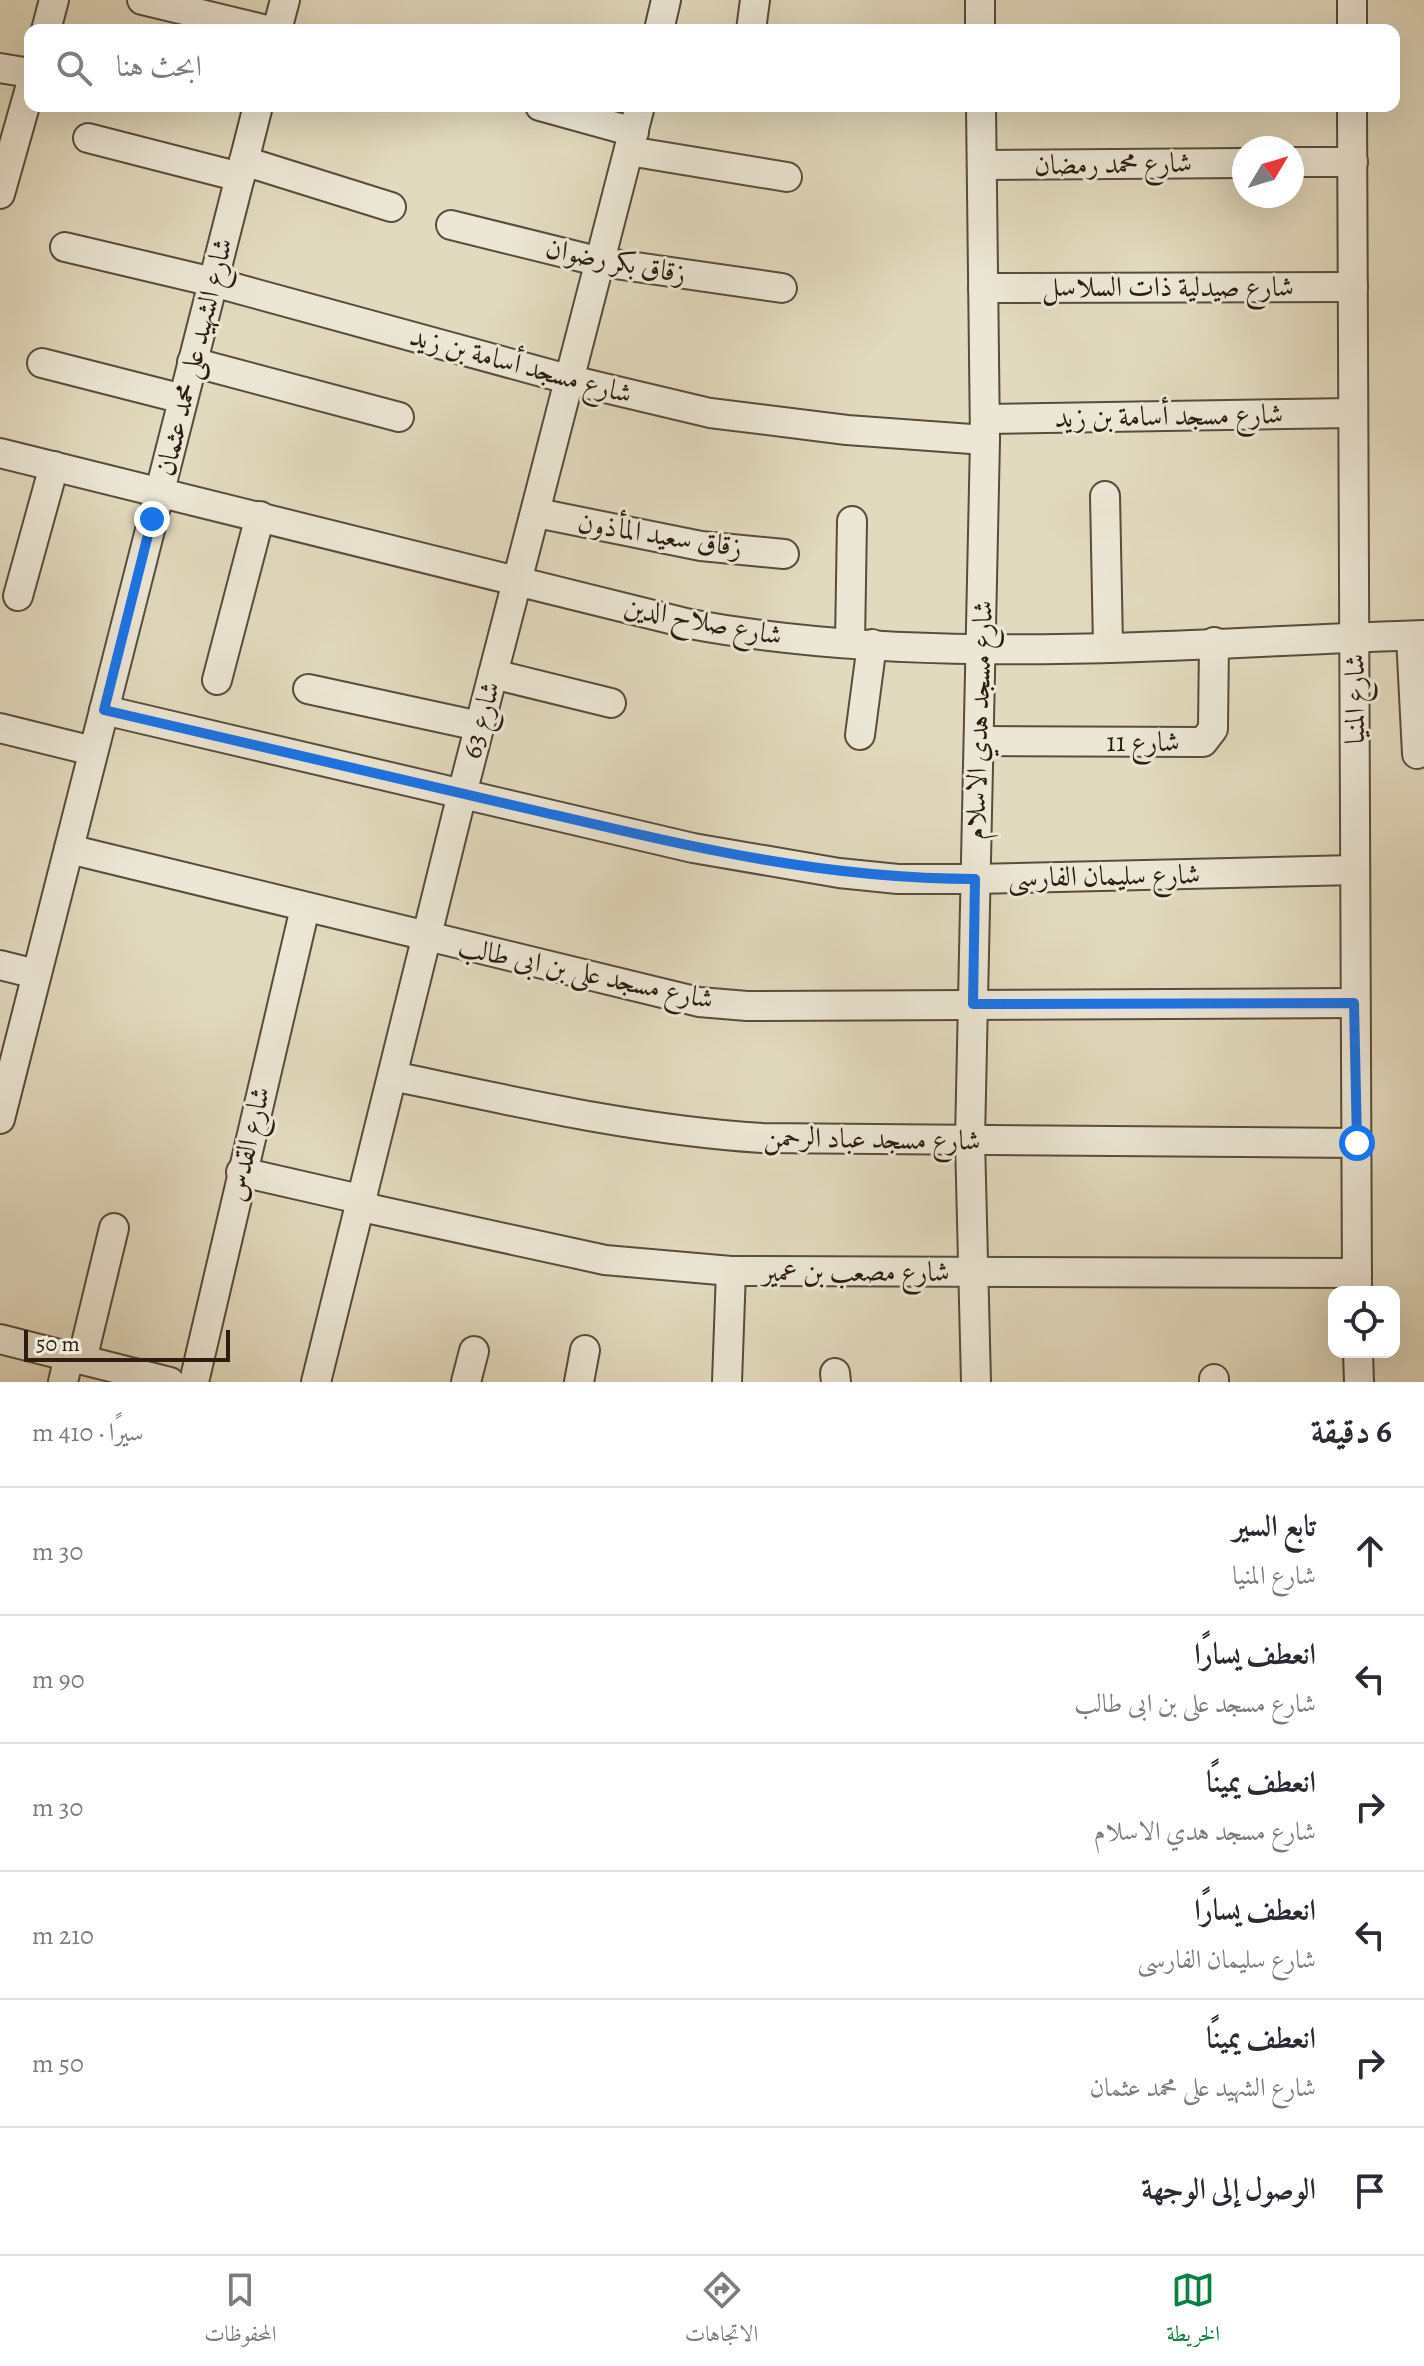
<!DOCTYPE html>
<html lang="ar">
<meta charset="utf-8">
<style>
body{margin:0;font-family:Alegreya,Amiri,serif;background:#f2f2f3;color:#2b2b33;direction:rtl}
.controls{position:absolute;right:24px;bottom:24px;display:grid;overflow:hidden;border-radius:16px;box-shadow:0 8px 32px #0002}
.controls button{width:72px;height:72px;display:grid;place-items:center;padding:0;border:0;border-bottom:2px solid #e1e1e2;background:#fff;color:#2b2b33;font:40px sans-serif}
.compass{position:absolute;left:1232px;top:136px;width:72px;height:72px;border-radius:50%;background:#fff;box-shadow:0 8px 32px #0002;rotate:52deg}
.scale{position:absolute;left:24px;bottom:20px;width:206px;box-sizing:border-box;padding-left:8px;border:4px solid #2b1d10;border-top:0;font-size:22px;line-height:28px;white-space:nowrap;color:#2b1d10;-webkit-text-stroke:6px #ece7d5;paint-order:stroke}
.stop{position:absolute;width:24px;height:24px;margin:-18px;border:6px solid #1a73e8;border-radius:50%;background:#fff}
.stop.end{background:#1a73e8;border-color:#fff;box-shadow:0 2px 8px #0008}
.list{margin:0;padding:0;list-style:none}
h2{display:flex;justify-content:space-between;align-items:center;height:104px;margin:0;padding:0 32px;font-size:34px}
h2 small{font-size:26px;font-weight:400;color:#7c7c81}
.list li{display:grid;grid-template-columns:52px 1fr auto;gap:24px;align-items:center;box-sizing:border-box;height:128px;padding:0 32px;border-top:2px solid #e1e1e2}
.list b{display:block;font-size:30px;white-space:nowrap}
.list p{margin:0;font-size:26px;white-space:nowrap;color:#7c7c81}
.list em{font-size:26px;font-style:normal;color:#7c7c81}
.icon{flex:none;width:44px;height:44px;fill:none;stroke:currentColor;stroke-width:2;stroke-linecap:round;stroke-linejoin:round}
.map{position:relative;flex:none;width:1424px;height:1382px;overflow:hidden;direction:ltr}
.search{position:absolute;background:#fff;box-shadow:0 8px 32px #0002;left:24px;right:24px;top:24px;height:88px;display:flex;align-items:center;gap:20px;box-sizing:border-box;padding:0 28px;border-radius:16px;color:#7c7c81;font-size:30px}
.sheet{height:872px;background:#fff}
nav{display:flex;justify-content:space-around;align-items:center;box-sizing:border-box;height:112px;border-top:2px solid #e1e1e2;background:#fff;font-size:22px;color:#7c7c81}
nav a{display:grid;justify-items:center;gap:4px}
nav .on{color:#0b8043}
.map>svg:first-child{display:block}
</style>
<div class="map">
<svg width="1424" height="1382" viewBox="0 0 1424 1382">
<rect width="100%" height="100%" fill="#e2dabe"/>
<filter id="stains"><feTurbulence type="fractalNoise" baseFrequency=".0025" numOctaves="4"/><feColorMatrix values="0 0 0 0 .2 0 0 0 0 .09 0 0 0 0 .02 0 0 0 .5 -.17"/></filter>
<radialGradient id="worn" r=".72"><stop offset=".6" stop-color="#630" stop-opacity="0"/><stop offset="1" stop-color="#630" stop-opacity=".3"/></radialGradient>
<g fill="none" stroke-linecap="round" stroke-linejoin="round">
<defs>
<g id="minor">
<polyline points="142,0 267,30"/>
<polyline points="980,0 980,30"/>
<polyline points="1352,0 1352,30"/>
<polyline points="46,30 54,0"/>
<polyline points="277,30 285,0"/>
<polyline points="659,30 666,0"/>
<polyline points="751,30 755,0"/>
<polyline points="0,68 30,73"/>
<polyline points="540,106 634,132"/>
<polyline points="1352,106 1357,1292"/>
<polyline points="88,138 240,177"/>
<polyline points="629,151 787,177"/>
<polyline points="244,161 391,207"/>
<polyline points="1292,162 1353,162"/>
<polyline points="982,165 1244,163"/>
<polyline points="0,194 30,88"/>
<polyline points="451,225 601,262 782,288"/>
<polyline points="65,247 213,282 571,380 710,413 847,430 985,440"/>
<polyline points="983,288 1353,287"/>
<polyline points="192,362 399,417"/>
<polyline points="42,363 183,399"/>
<polyline points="985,419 1353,413"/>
<path d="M 0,453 L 690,624 C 929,668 1182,643 1424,635"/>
<polyline points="1105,496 1108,645"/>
<polyline points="537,513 701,546 784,554"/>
<polyline points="18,596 54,466"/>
<polyline points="1411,636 1417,754"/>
<polyline points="850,643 852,521"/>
<polyline points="493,674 611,703"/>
<polyline points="217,680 260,516"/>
<polyline points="308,689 479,726"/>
<polyline points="104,710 693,848 839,873 898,879 975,879 1355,870"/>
<polyline points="0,728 93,751"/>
<polyline points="860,735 872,644"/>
<polyline points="979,741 1203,742 1213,729 1214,642"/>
<polyline points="69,849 699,1002 747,1006 1354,1003"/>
<polyline points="0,965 36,974"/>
<path d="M 393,1076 C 516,1102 637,1130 762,1138 L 1357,1143"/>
<polyline points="0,1119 258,106"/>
<polyline points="241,1172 364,1200"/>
<polyline points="362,1207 605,1260 731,1271 1357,1273"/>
<polyline points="0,1339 170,1382"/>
<polyline points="1358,1352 1359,1382"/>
<polyline points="82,1360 114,1228"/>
<polyline points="835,1373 836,1382"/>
<polyline points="1214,1379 1214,1382"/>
<polyline points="63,1382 69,1356"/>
<polyline points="194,1382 305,908"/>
<polyline points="316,1382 462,794 640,106"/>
<polyline points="466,1382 474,1351"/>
<polyline points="579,1382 585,1350"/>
<polyline points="727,1382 731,1271"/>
<polyline points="976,1382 970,1140 985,440 981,106"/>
</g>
</defs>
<use href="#minor" stroke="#594c3c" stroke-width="32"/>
<use href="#minor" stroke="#ece7d5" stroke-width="28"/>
</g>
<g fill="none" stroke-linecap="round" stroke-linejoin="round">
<path stroke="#1a73e8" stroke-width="10" d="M 152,519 L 104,710 C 251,744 398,779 546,813 C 691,847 824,879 975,879 L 973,1004 L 1354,1003 L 1357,1143"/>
</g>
<g text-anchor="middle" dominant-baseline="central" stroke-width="6" stroke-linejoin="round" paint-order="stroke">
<g font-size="28" fill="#2b1d10" stroke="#ece7d5">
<text transform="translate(1113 164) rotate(-1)">شارع محمد رمضان</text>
<text transform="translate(616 261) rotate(11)">زقاق بكر رضوان</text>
<text x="1168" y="287">شارع صيدلية ذات السلاسل</text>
<text transform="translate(194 357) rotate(-76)">شارع الشهيد على محمد عثمان</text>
<text transform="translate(521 365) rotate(15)">شارع مسجد أسامة بن زيد</text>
<text transform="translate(1169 416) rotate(-1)">شارع مسجد أسامة بن زيد</text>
<text transform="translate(660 535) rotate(9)">زقاق سعيد المأذون</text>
<text transform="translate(703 621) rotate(11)">شارع صلاح الدين</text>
<text transform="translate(1355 699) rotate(-90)">شارع المنيا</text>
<text transform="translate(481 720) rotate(-75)">شارع 63</text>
<text transform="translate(979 720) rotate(-88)">شارع مسجد هدي الاسلام</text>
<text x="1143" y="742">شارع 11</text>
<text transform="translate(1104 876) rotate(-1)">شارع سليمان الفارسى</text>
<text transform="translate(586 973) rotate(12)">شارع مسجد على بن ابى طالب</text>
<text transform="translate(872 1139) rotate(1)">شارع مسجد عباد الرحمن</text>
<text transform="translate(248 1144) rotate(-77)">شارع القدس</text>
<text x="856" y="1272">شارع مصعب بن عمير</text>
</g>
</g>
<rect width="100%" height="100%" filter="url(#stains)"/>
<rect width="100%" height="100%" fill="url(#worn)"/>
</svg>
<div class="controls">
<button><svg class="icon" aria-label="locate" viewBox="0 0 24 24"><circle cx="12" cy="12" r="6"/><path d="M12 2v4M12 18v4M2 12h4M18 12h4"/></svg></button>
</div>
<svg class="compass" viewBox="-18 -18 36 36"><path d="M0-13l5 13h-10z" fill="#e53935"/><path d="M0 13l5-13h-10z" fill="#7c7c81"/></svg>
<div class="scale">50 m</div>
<div class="stop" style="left:1357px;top:1143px"></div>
<div class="stop end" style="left:152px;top:519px"></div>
<div class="search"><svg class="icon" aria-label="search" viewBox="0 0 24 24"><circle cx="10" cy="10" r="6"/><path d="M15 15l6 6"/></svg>ابحث هنا</div>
</div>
<section class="sheet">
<h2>6 دقيقة<small>سيرًا · 410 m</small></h2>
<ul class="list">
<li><svg class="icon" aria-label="ahead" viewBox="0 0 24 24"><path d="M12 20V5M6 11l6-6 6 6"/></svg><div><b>تابع السير</b><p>شارع المنيا</p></div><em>30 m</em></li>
<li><svg class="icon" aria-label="left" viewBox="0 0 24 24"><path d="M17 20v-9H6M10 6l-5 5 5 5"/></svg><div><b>انعطف يسارًا</b><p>شارع مسجد على بن ابى طالب</p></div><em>90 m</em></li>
<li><svg class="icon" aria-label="right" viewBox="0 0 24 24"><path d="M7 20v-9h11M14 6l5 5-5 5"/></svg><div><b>انعطف يمينًا</b><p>شارع مسجد هدي الاسلام</p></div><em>30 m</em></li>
<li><svg class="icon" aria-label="left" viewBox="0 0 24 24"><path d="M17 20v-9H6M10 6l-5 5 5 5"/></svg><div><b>انعطف يسارًا</b><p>شارع سليمان الفارسى</p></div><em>210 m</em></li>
<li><svg class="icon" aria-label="right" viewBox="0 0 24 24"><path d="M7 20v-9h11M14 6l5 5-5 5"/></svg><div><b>انعطف يمينًا</b><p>شارع الشهيد على محمد عثمان</p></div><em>50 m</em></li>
<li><svg class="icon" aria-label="arrive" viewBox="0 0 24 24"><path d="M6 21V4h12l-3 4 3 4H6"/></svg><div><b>الوصول إلى الوجهة</b></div></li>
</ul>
</section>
<nav>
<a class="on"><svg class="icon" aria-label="map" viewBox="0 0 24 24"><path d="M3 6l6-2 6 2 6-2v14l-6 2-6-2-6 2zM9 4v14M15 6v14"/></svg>الخريطة</a>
<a><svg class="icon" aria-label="directions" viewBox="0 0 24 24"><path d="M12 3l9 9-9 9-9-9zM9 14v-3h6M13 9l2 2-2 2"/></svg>الاتجاهات</a>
<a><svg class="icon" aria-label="saved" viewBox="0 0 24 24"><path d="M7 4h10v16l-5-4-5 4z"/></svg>المحفوظات</a>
</nav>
